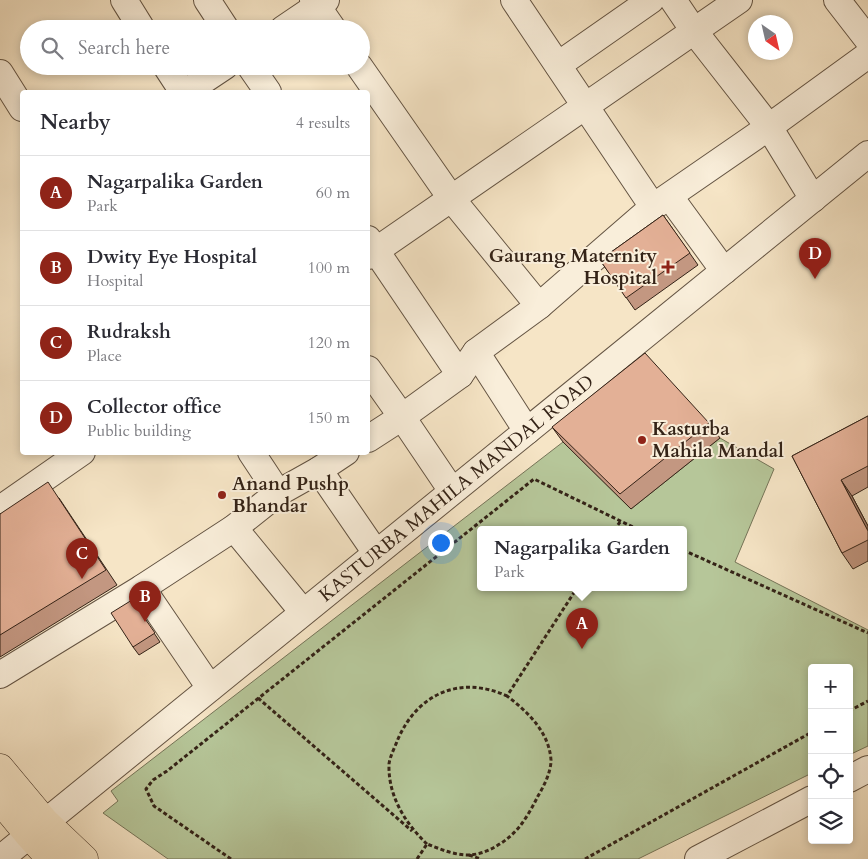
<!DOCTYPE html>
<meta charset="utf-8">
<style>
body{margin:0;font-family:Cardo,serif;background:#f7f7f7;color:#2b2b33}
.controls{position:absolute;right:15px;bottom:15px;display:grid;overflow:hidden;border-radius:5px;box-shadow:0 2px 8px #0003}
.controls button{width:45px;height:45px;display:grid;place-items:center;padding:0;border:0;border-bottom:1px solid #e1e1e2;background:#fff;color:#2b2b33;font:25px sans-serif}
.compass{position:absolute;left:748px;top:15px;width:45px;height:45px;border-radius:50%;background:#fff;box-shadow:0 2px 8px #0003;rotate:146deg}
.you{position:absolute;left:440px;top:542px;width:18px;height:18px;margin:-12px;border:4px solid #fff;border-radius:50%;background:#1a73e8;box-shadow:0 0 0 8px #1a73e833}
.badge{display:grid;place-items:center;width:32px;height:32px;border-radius:50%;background:#8f2418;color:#fff;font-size:16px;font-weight:700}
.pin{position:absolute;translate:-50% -41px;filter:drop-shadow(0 1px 2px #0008)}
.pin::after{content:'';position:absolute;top:26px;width:18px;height:15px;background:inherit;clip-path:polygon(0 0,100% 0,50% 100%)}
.popup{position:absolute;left:477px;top:526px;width:210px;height:65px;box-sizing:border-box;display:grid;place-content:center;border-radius:5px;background:#fff;filter:drop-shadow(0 1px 4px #0005);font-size:16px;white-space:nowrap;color:#7c7c81}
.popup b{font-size:19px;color:#2b2b33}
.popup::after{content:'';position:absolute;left:50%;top:100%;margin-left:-10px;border:10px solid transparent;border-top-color:#fff}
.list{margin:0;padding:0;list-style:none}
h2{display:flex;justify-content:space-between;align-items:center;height:65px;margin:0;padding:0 20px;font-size:21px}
h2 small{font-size:16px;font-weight:400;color:#7c7c81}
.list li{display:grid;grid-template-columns:32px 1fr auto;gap:15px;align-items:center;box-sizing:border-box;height:75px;padding:0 20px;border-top:1px solid #e1e1e2}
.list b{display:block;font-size:19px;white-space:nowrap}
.list p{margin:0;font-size:16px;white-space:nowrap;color:#7c7c81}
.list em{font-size:16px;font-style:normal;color:#7c7c81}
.icon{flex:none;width:28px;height:28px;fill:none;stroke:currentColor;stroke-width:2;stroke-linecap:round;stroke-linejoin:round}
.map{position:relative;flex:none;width:868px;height:859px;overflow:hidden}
.search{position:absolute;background:#fff;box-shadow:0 2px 8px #0003;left:20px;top:20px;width:350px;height:55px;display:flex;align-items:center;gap:12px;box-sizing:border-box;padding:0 18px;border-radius:28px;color:#7c7c81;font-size:19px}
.panel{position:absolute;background:#fff;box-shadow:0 2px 8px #0003;left:20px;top:90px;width:350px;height:365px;border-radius:5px}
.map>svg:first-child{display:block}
</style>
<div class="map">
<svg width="868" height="859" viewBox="0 0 868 859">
<rect width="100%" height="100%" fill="#f6e5c6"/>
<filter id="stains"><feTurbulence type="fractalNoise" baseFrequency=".004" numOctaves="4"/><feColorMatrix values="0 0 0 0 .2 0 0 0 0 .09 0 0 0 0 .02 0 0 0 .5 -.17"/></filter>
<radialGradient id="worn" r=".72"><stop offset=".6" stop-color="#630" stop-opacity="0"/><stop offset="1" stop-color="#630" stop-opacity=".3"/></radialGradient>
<path fill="#b6c699" stroke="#757458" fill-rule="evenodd" d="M 720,438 L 774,469 L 735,562 L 868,630 L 868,746 L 849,755 L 849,668 L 812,668 L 812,773 L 638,859 L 168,859 L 103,813 L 118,801 L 111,791 L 563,442 L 631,509 ZM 481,530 L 683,530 L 683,588 L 481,588 Z"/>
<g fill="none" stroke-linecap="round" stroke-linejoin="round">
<defs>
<g id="minor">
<polyline points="124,0 142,29"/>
<polyline points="207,0 226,29"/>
<polyline points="313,0 333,29"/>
<polyline points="514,0 653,207"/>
<polyline points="673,0 694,31 769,127 813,199"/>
<polyline points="837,0 868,40"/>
<polyline points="283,29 326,0"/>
<polyline points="558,65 651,0"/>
<polyline points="166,66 183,92"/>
<polyline points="250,66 268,92"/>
<polyline points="359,66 451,198 539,306"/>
<polyline points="0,73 22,108"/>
<polyline points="186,92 225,66"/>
<polyline points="670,197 724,271"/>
<polyline points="368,239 460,375"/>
<polyline points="368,256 739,0"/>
<polyline points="476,352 527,431"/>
<polyline points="368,369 402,417 452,491"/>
<polyline points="368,439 402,417 460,375 476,352 539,306 653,207 769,127 868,55"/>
<polyline points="251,452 278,493"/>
<polyline points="319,470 376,553"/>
<polyline points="0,509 82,452"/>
<polyline points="234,528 303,612"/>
<polyline points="142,588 210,688"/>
<polyline points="0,675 142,588 234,528 278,493 319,470 346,452"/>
<polyline points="849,779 868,769"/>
<path id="s1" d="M 0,859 L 868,154"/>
<polyline points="698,859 812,799"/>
</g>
<g id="major">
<polyline points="0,768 45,822 84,859"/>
<polyline points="0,800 29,835 51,859"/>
</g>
</defs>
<use href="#minor" stroke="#645443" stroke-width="28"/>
<use href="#major" stroke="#342317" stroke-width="29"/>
<g stroke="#342317" stroke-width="3" stroke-dasharray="4 2.5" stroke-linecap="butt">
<polyline points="614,530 620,522"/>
<polyline points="683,550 868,633"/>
<polyline points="258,698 412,831"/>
<polyline points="849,711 868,701"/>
<path d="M 427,844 C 405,823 388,796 389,764 C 390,756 395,747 398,739 C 418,693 461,675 507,696"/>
<polyline points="469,855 481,859"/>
<polyline points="231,859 154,806 146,789 153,780 167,771 534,479 639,530"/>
<path d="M 417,859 L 427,844 C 440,849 454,855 468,855 C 487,855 509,840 520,826 C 527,817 533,806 538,796 C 544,786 551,772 551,760 C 549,732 528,712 507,696 L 577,588"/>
<polyline points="585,859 812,732"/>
</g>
<use href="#minor" stroke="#f9eeda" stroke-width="26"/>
<use href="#major" stroke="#f6e5c6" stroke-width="28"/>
</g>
<g fill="#c39781" stroke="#342317">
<polygon points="663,215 698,265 635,310 600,260"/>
<polygon points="868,416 868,487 852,496 868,526 868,561 853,569 842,553 792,456"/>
<polygon points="709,423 720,438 631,509 563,442 552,427"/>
<polygon points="59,498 117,585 0,657 0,514"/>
<polygon points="132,600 160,642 139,655 133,647"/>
</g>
<polygon fill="#9f7b69" stroke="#342317" points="841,480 852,496 868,526 868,531"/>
<g fill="#e3b096" stroke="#342317">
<polygon points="663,215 690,253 626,298 600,260"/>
<polygon points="645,353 709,423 620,494 552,427"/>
<polygon points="868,416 868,466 841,480 868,531 868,540 842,553 792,456"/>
<polygon points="48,482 106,570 0,635 0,514"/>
<polygon points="132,600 155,633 133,647 111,613"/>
</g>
<g fill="#8f2418" stroke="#f9eeda" stroke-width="2">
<path d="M665.5 259.5h5v5h5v5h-5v5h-5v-5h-5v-5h5z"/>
<circle cx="642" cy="440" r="5"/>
<circle cx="222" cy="495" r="5"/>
</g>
<g text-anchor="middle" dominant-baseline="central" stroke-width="4" stroke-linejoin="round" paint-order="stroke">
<g font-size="19" font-weight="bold" fill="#342317" stroke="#f9eeda" text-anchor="start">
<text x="657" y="256" text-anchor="end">Gaurang Maternity<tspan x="657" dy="22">Hospital</tspan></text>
<text x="652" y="429">Kasturba<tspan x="652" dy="22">Mahila Mandal</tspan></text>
<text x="232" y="484">Anand Pushp<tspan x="232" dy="22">Bhandar</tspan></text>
</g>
<g font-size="19" fill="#342317" stroke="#f9eeda">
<text stroke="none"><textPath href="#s1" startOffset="588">KASTURBA MAHILA MANDAL ROAD</textPath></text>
</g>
</g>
<rect width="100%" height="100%" filter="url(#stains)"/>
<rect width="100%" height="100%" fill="url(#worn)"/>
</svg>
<div class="controls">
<button>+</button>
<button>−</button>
<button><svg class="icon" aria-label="locate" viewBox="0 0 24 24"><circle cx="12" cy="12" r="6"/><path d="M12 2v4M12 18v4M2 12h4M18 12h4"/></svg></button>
<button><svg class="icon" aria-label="layers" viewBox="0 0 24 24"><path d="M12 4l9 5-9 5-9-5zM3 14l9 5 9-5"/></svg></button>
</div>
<svg class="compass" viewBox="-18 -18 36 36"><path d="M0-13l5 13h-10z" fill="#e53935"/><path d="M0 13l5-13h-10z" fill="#7c7c81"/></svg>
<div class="you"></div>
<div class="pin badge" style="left:582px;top:649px">A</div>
<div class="popup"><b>Nagarpalika Garden</b>Park</div>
<div class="pin badge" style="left:145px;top:622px">B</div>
<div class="pin badge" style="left:82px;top:579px">C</div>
<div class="pin badge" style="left:815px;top:279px">D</div>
<div class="search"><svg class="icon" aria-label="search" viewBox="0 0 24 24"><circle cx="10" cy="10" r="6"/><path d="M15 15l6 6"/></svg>Search here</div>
<section class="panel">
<h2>Nearby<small>4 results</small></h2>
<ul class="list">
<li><span class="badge">A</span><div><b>Nagarpalika Garden</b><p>Park</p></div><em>60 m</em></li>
<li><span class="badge">B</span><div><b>Dwity Eye Hospital</b><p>Hospital</p></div><em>100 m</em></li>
<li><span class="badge">C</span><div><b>Rudraksh</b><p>Place</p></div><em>120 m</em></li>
<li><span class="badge">D</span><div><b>Collector office</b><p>Public building</p></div><em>150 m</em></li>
</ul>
</section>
</div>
